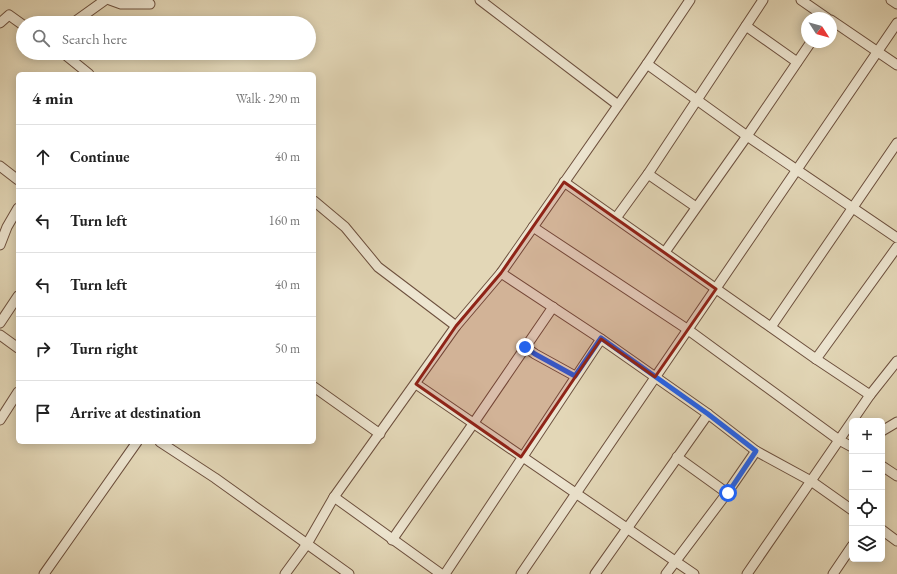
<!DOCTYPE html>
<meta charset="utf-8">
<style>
body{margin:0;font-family:"EB Garamond",serif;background:#f6f6f6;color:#222}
.controls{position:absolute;right:12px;bottom:12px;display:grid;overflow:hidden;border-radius:6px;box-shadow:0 2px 10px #0003}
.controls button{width:36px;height:36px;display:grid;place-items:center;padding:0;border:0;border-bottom:1px solid #e0e0e0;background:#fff;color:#222;font:20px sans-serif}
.compass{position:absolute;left:801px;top:12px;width:36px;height:36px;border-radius:50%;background:#fff;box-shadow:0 2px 10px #0003;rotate:126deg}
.stop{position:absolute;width:12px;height:12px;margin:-9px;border:3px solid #2563eb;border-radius:50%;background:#fff}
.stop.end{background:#2563eb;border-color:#fff;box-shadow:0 1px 4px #0008}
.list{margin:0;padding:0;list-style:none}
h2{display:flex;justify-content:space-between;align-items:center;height:52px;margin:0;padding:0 16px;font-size:17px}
h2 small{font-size:13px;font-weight:400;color:#767676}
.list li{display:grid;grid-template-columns:26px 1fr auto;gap:12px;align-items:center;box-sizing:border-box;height:64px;padding:0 16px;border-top:1px solid #e0e0e0}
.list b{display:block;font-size:15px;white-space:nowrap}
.list em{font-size:13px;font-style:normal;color:#767676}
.icon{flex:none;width:22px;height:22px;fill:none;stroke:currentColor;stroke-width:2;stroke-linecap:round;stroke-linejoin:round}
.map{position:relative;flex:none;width:897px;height:574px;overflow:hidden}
.search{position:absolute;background:#fff;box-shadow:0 2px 10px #0003;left:16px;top:16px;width:300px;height:44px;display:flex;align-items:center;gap:10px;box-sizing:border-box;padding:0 14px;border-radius:22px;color:#767676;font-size:15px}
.panel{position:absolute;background:#fff;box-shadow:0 2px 10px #0003;left:16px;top:72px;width:300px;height:372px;border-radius:6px}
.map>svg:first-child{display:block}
</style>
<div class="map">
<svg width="897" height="574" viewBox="0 0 897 574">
<rect width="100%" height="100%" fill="#e3d7b7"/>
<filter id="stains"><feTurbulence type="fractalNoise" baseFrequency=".005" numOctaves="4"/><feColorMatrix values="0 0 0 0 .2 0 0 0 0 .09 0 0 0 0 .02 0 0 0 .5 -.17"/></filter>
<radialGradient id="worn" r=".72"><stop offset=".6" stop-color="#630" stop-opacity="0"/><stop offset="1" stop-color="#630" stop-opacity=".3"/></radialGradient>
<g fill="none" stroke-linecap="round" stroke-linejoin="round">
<defs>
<g id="minor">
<polyline points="110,0 121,4 150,4"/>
<polyline points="480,0 618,105"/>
<polyline points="801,0 827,18"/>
<polyline points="891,0 897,4"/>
<polyline points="831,20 897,65"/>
<polyline points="0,23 9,15 23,25"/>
<polyline points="73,23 105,0"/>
<polyline points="746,26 797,62"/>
<polyline points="63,53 89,74"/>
<polyline points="647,64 747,136 897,238"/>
<polyline points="0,166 18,180"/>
<polyline points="648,174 696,207"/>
<polyline points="564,182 816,359 870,395"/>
<polyline points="314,201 345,227 378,267 456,326"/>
<polyline points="616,218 648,174 763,0"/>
<polyline points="533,227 687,329 839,440 852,447"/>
<polyline points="0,245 7,227 18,208"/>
<polyline points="665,252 747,136 811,42"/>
<polyline points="501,273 601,339 708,414 756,451 811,481 852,510"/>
<polyline points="0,323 18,296"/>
<polyline points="771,327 897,143"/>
<polyline points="0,335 18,348"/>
<polyline points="525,347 535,354 575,376"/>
<polyline points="816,359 897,247"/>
<polyline points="416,384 694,574"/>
<polyline points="314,387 380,434"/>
<polyline points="0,420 18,392"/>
<polyline points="882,431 897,422"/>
<polyline points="160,442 215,478 349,574"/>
<polyline points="677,457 727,493"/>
<polyline points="882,466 897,476"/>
<polyline points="334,497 441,574"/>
<polyline points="882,530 897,541"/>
<polyline points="392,540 473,424 553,307"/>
<polyline points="44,574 137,442"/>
<polyline points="285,574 307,544 334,497 456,326 501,273 647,64 690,0"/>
<polyline points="445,574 601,339"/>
<polyline points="521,574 897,23"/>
<polyline points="595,574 708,414"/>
<polyline points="666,574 727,493 756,451"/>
<polyline points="747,574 870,395 897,361"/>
<polyline points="833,574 852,546"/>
</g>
</defs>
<use href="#minor" stroke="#6d503e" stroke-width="11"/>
<use href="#minor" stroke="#ede5d0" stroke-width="9"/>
</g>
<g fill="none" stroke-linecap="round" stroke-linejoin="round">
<polyline stroke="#2563eb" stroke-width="5" points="525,347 535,354 575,376 601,338 708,414 756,451 728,493"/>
</g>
<path fill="#8f2418" fill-opacity="0.2" stroke="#8f2418" stroke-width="3" stroke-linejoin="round" d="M 564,182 L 716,289 L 655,377 L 601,339 L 521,457 L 416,384 L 456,326 L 501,273 Z"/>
<rect width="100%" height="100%" filter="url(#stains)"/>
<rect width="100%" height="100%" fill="url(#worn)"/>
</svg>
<div class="controls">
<button>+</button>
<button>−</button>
<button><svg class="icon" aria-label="locate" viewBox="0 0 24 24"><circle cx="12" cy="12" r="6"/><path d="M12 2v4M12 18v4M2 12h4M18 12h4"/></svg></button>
<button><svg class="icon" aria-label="layers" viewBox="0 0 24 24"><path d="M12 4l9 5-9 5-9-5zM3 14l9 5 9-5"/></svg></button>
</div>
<svg class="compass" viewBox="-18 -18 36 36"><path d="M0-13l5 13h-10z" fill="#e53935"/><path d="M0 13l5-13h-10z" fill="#767676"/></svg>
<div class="stop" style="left:728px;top:493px"></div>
<div class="stop end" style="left:525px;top:347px"></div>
<div class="search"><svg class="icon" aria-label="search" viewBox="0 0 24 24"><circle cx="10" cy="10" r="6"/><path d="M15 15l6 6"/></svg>Search here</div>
<section class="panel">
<h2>4 min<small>Walk · 290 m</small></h2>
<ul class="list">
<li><svg class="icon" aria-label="ahead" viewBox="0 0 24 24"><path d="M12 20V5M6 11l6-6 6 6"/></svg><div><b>Continue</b></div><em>40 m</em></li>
<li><svg class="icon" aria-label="left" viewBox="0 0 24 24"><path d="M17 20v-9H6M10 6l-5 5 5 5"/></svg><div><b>Turn left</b></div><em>160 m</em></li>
<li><svg class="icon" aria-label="left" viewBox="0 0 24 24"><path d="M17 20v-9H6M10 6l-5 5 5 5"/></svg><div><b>Turn left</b></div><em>40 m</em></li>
<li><svg class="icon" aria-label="right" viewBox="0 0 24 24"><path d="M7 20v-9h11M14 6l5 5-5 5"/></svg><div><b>Turn right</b></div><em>50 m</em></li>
<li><svg class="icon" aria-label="arrive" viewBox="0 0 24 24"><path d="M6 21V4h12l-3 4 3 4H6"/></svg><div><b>Arrive at destination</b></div></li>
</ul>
</section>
</div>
